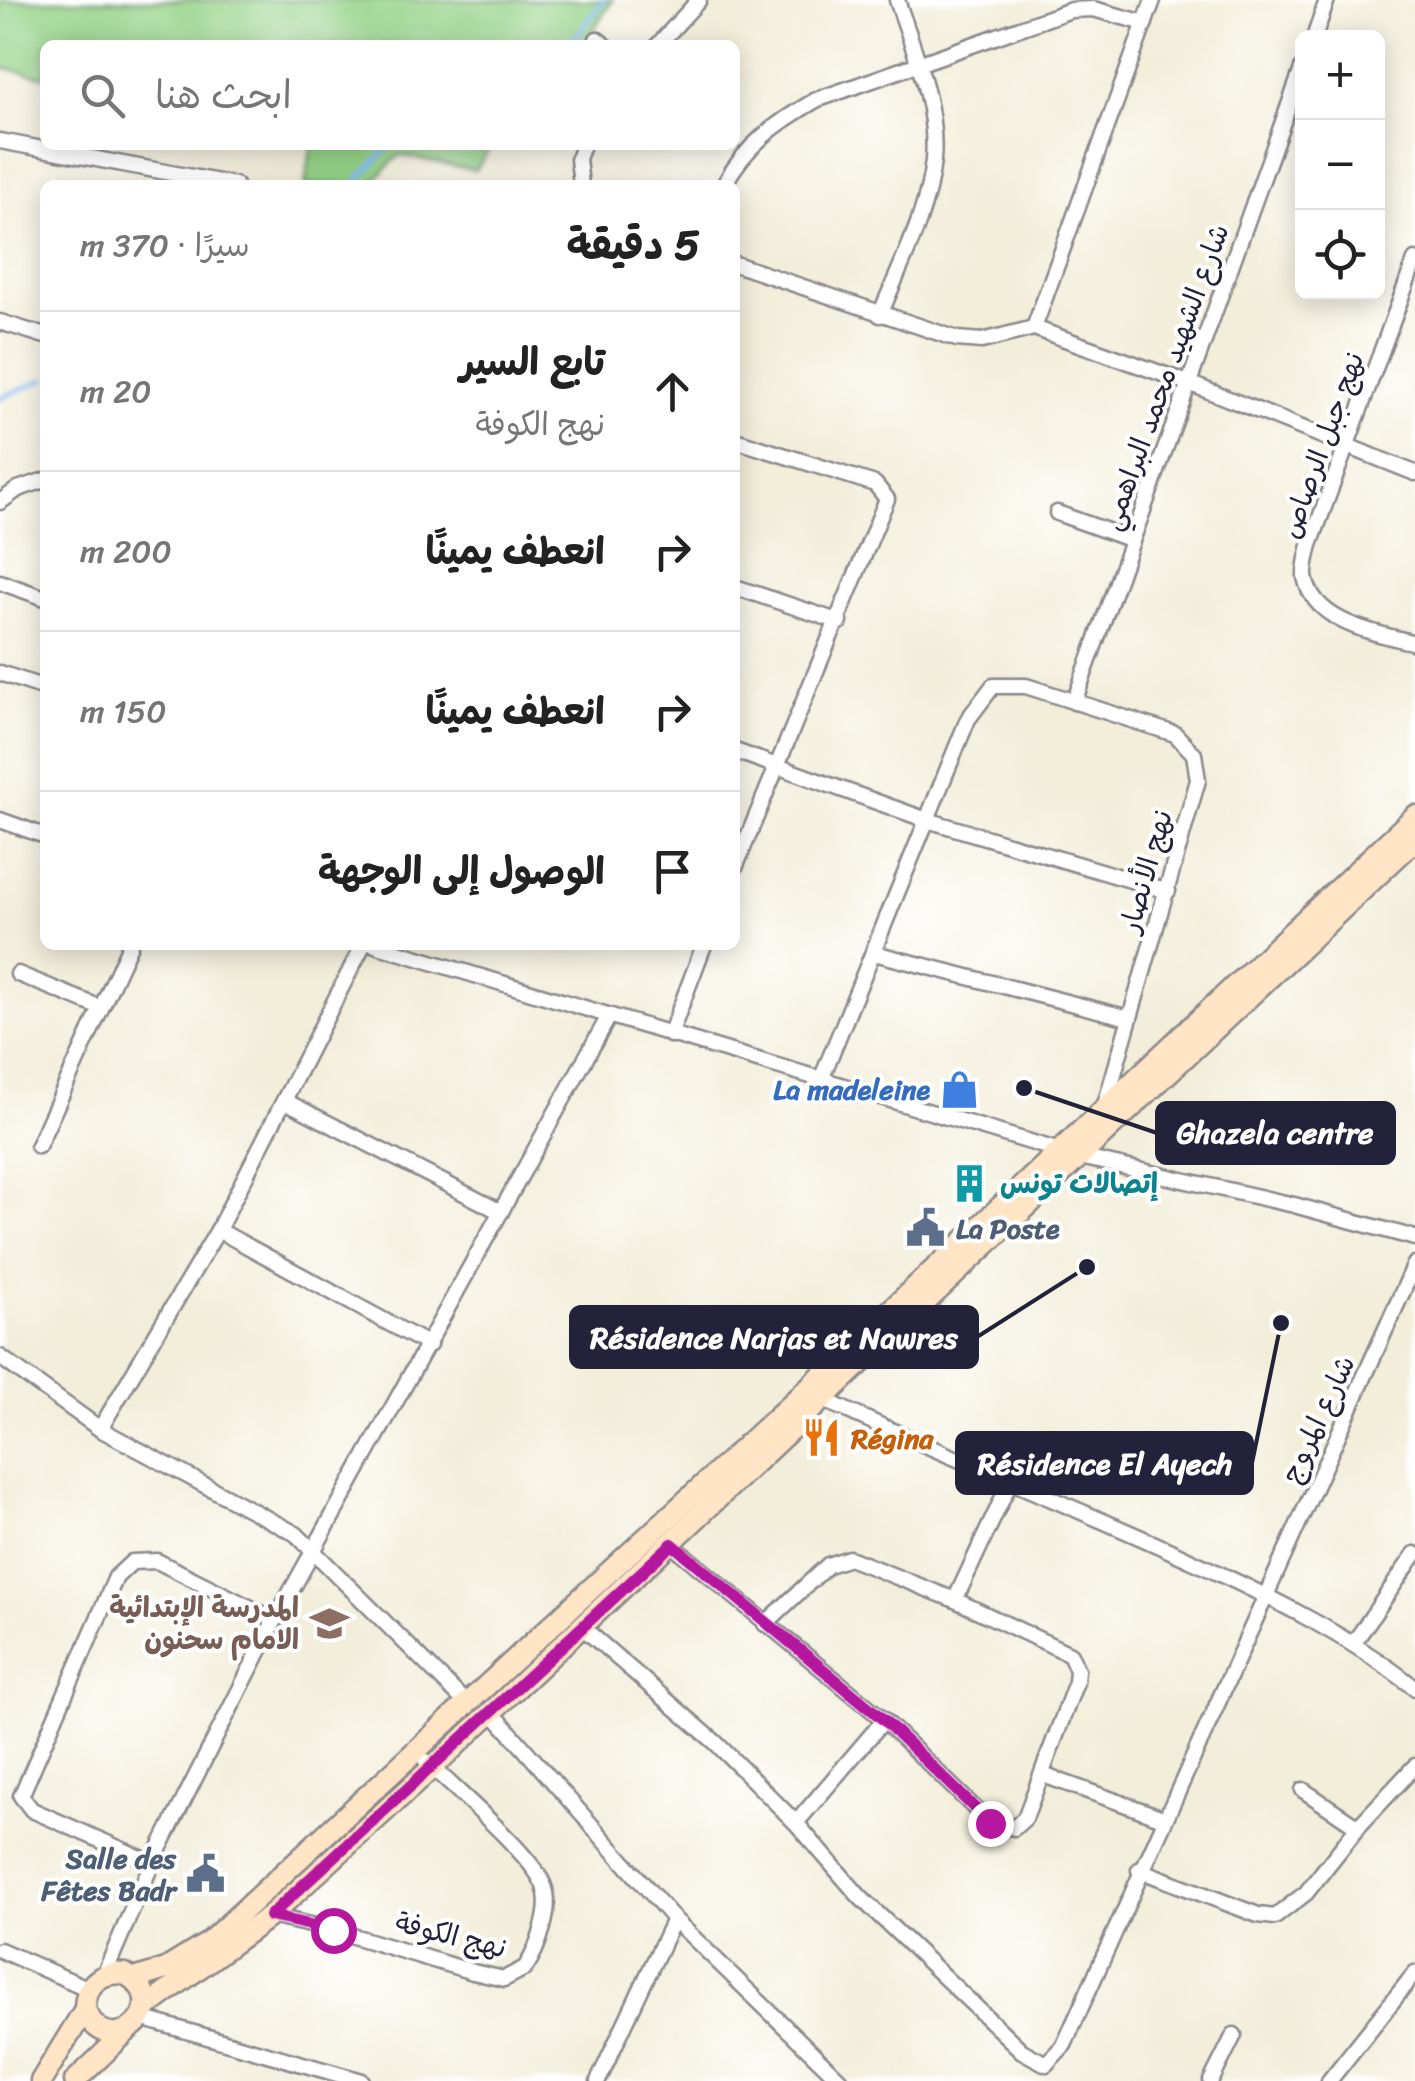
<!DOCTYPE html>
<html lang="ar">
<meta charset="utf-8">
<style>
body{margin:0;font-family:Sriracha,"Playpen Sans Arabic",sans-serif;background:#f2f2f2;color:#222;direction:rtl}
.controls{position:absolute;right:30px;top:30px;display:grid;overflow:hidden;border-radius:15px;box-shadow:0 5px 25px #0003}
.controls button{width:90px;height:90px;display:grid;place-items:center;padding:0;border:0;border-bottom:2px solid #e0e0e0;background:#fff;color:#222;font:50px sans-serif}
.stop{position:absolute;width:30px;height:30px;margin:-22px;border:8px solid #b5179e;border-radius:50%;background:#fff}
.stop.end{background:#b5179e;border-color:#fff;box-shadow:0 2px 10px #0008}
.list{margin:0;padding:0;list-style:none}
h2{display:flex;justify-content:space-between;align-items:center;height:130px;margin:0;padding:0 40px;font-size:42px}
h2 small{font-size:32px;font-weight:400;color:#767676}
.list li{display:grid;grid-template-columns:65px 1fr auto;gap:30px;align-items:center;box-sizing:border-box;height:160px;padding:0 40px;border-top:2px solid #e0e0e0}
.list b{display:block;font-size:38px;white-space:nowrap}
.list p{margin:0;font-size:32px;white-space:nowrap;color:#767676}
.list em{font-size:32px;font-style:normal;color:#767676}
.icon{flex:none;width:55px;height:55px;fill:none;stroke:currentColor;stroke-width:2;stroke-linecap:round;stroke-linejoin:round}
.map{position:relative;flex:none;width:1415px;height:2081px;overflow:hidden;direction:ltr}
.search{position:absolute;background:#fff;box-shadow:0 5px 25px #0003;left:40px;top:40px;width:700px;height:110px;display:flex;align-items:center;gap:25px;box-sizing:border-box;padding:0 35px;border-radius:15px;color:#767676;font-size:38px}
.panel{position:absolute;background:#fff;box-shadow:0 5px 25px #0003;left:40px;top:180px;width:700px;height:770px;border-radius:15px;direction:rtl}
.map>svg:first-child{display:block}
</style>
<div class="map">
<svg width="1415" height="2081" viewBox="0 0 1415 2081">
<rect width="100%" height="100%" fill="#fff"/>
<filter id="ink" filterUnits="userSpaceOnUse"><feTurbulence type="fractalNoise" baseFrequency=".01" numOctaves="2"/><feDisplacementMap in="SourceGraphic" scale="20" xChannelSelector="R" yChannelSelector="G"/><feConvolveMatrix kernelMatrix="1 2 1 2 8 2 1 2 1" color-interpolation-filters="sRGB"/></filter>
<filter id="wash" filterUnits="userSpaceOnUse"><feTurbulence type="fractalNoise" baseFrequency=".0048" numOctaves="4" result="noise"/><feDisplacementMap in="SourceGraphic" scale="40" xChannelSelector="R" yChannelSelector="G"/><feGaussianBlur stdDeviation="2.25" result="paint"/><feColorMatrix in="noise" values="0 0 0 0 0 0 0 0 0 0 0 0 0 0 0 0 0 1.4 0 .05"/><feComposite in="paint" operator="in"/></filter>
<g filter="url(#wash)">
<rect width="100%" height="100%" fill="#f3eeda"/>
<g fill="#94d287" stroke="#5b7a61" stroke-width="2.5">
<polygon points="0,0 613,0 583,45 45,45 45,77 0,67"/>
<polygon points="312,145 492,145 475,170 399,155 370,185 305,185"/>
</g>
<g fill="none" stroke-linecap="round" stroke-linejoin="round">
<g stroke="#82bbf3" stroke-width="5">
<polyline points="569,45 604,0"/>
<polyline points="353,185 391,145"/>
<polyline points="0,398 45,379"/>
</g>
</g>
</g>
<g filter="url(#ink)">
<g fill="none" stroke-linecap="round" stroke-linejoin="round">
<defs>
<g id="street">
<polyline points="1314,38 1327,0"/>
<polyline points="597,39 605,45"/>
<polyline points="658,45 699,0"/>
<polyline points="0,141 235,185"/>
<polyline points="581,185 578,159 583,145"/>
<path d="M 724,185 C 745,145 778,122 816,100 L 1071,10 L 1093,9 L 1145,23"/>
<path d="M 1415,260 L 1310,545 C 1308,554 1304,568 1305,577 C 1314,624 1377,633 1415,643"/>
<polyline points="735,264 957,339 982,341 1034,328 1191,384 1415,473"/>
<path d="M 880,315 C 900,266 928,213 933,160 C 938,107 913,48 897,0"/>
<polyline points="0,322 45,336"/>
<polyline points="1034,328 1153,0"/>
<polyline points="735,440 875,484 887,499 735,868"/>
<polyline points="0,502 18,489 45,480"/>
<polyline points="1057,513 1132,540"/>
<polyline points="0,582 45,598"/>
<polyline points="735,587 840,622"/>
<polyline points="0,673 45,688"/>
<polyline points="1074,702 1302,69"/>
<polyline points="735,751 927,820 1168,891"/>
<polyline points="0,820 45,836"/>
<polyline points="375,945 1080,1157 1294,1205 1415,1238"/>
<polyline points="874,953 1129,1018"/>
<polyline points="18,974 101,1008"/>
<polyline points="670,1035 704,945"/>
<polyline points="822,1077 968,719 993,686 1026,686 1175,734 1194,754 1198,780 1105,1105"/>
<polyline points="285,1101 501,1212"/>
<polyline points="38,1146 130,945"/>
<polyline points="218,1230 429,1345"/>
<polyline points="0,1357 100,1429 296,1534 466,1703"/>
<path d="M 820,1398 C 941,1455 1068,1503 1190,1560 C 1268,1596 1347,1634 1415,1688"/>
<polyline points="100,1429 218,1230 363,945"/>
<polyline points="672,1545 884,1720 990,1823 1014,1828 1025,1818 1076,1682 1077,1670 1070,1654 955,1600 849,1558 828,1565 765,1624"/>
<polyline points="955,1600 1011,1480"/>
<polyline points="582,1627 715,1742 796,1823 860,1897 1022,2051 1046,2064 1064,2045 1415,1264"/>
<polyline points="1353,1644 1415,1554"/>
<polyline points="490,1710 674,1919 841,2081"/>
<polyline points="1043,1775 1163,1818"/>
<polyline points="1303,1790 1358,1827"/>
<polyline points="796,1823 884,1720"/>
<polyline points="152,1863 32,1810 21,1796 116,1577 132,1562 157,1561 275,1620"/>
<polyline points="1139,1870 1258,1915 1275,1917 1306,1893 1358,1827 1415,1766"/>
<path d="M 270,1916 L 333,1930 L 473,1972 L 504,1979 L 525,1968 C 538,1949 553,1908 544,1886 C 533,1855 453,1788 426,1761"/>
<polyline points="0,1950 89,1989"/>
<polyline points="104,1975 152,1863 275,1620 609,1016"/>
<polyline points="141,2018 362,2081"/>
<polyline points="598,2081 674,1919"/>
<polyline points="1211,2081 1234,2035"/>
<polyline points="1329,2081 1415,1973"/>
</g>
<g id="secondary">
<polyline points="134,1979 166,1969 208,1943 806,1390 1415,816"/>
<polyline points="145,2008 270,1916 433,1767 1415,840"/>
<path d="M 41,2081 L 85,2009 C 85,1984 101,1971 125,1974 C 180,2004 108,2068 85,2009"/>
<polyline points="75,2081 126,2032"/>
</g>
</defs>
<use href="#street" stroke="#8a888a" stroke-width="19"/>
<use href="#secondary" stroke="#8a888a" stroke-width="25"/>
<use href="#street" stroke="#fff" stroke-width="14"/>
<use href="#secondary" stroke="#ffe4c6" stroke-width="20"/>
</g>
</g>
<g fill="none" stroke-linecap="round" stroke-linejoin="round" filter="url(#ink)">
<polyline stroke="#b5179e" stroke-width="12" points="333,1930 270,1916 672,1544 884,1720 990,1823"/>
</g>
<defs>
<symbol id="shop-bare" viewBox="-9 -9 18 18"><path d="M-5-2.5h2.3a2.7 3.5 0 0 1 5.4 0H5L5.5 6h-11ZM-1.5-2.5h3a1.5 2.3 0 0 0-3 0Z" fill="#3f7fe0" stroke="#fff" stroke-width="2.5" paint-order="stroke"/></symbol>
<symbol id="building-bare" viewBox="-9 -9 18 18"><path d="M-4-6H4V6H1V3H-1V6H-4ZM-2.5-4.3h1.7v1.8h-1.7ZM.8-4.3h1.7v1.8H.8ZM-2.5-1h1.7V.8h-1.7ZM.8-1h1.7V.8H.8Z" fill="#0f9aa8" stroke="#fff" stroke-width="2.5" paint-order="stroke"/></symbol>
<symbol id="civic-bare" viewBox="-9 -9 18 18"><path d="M-.6-6.5H3V-4.5H.6V-3L4-1V1h2V6H-6V1h2V-1L-.6-3ZM-1.2 2.5V6h2.4V2.5Z" fill="#5c6f8a" stroke="#fff" stroke-width="2.5" paint-order="stroke"/></symbol>
<symbol id="restaurant-bare" viewBox="-9 -9 18 18"><path d="M-5-6h1v4h1v-4h1v4h1v-4h1v5L-1.5 .5V6h-2V.5L-5-1ZM5-6V6H3V1.5H1.5Q1.5-4 5-6Z" fill="#e8710a" stroke="#fff" stroke-width="2.5" paint-order="stroke"/></symbol>
<symbol id="school-bare" viewBox="-9 -9 18 18"><path d="M0-5L7-2L0 1L-7-2ZM-4 1L0 2.5L4 1V4Q0 6-4 4Z" fill="#8d6e63" stroke="#fff" stroke-width="2.5" paint-order="stroke"/></symbol>
</defs>
<g fill-rule="evenodd">
<use href="#shop-bare" x="932" y="1062" width="55" height="55"/>
<use href="#building-bare" x="942" y="1156" width="55" height="55"/>
<use href="#civic-bare" x="898" y="1200" width="55" height="55"/>
<use href="#restaurant-bare" x="794" y="1410" width="55" height="55"/>
<use href="#school-bare" x="302" y="1596" width="55" height="55"/>
<use href="#civic-bare" x="178" y="1846" width="55" height="55"/>
</g>
<g text-anchor="middle" dominant-baseline="central" stroke-width="8" stroke-linejoin="round" paint-order="stroke">
<g font-size="28" fill="#22223b" stroke="#fff">
<text transform="translate(1165 377) rotate(-70)">شارع الشهيد محمد البراهمي</text>
<text transform="translate(1322 445) rotate(-70)">نهج جبل الرصاص</text>
<text transform="translate(1146 871) rotate(-74)">نهج الأنصار</text>
<text transform="translate(1318 1419) rotate(-65)">شارع المروج</text>
<text transform="translate(451 1935) rotate(14)">نهج الكوفة</text>
</g>
<g font-size="28" font-weight="bold" fill="#366cbe" stroke="#fff" text-anchor="end">
<text x="930" y="1089">La madeleine</text>
</g>
<g font-size="28" font-weight="bold" fill="#0d838f" stroke="#fff" text-anchor="start">
<text x="1000" y="1183">إتصالات تونس</text>
</g>
<g font-size="28" font-weight="bold" fill="#4e5e75" stroke="#fff" text-anchor="start">
<text x="956" y="1228">La Poste</text>
<text x="176" y="1858" text-anchor="end">Salle des<tspan x="176" dy="32">Fêtes Badr</tspan></text>
</g>
<g font-size="28" font-weight="bold" fill="#c56008" stroke="#fff" text-anchor="start">
<text x="851" y="1438">Régina</text>
</g>
<g font-size="28" font-weight="bold" fill="#785e54" stroke="#fff" text-anchor="end">
<text x="299" y="1607">المدرسة الإبتدائية<tspan x="299" dy="32">الامام سحنون</tspan></text>
</g>
</g>
<path fill="none" stroke="#22223b" stroke-width="4" d="M1024 1088L1157 1133M1087 1267L977 1337M1281 1323L1252 1463"/>
<g fill="#22223b" stroke="#fff" stroke-width="4">
<circle cx="1024" cy="1088" r="10"/>
<circle cx="1087" cy="1267" r="10"/>
<circle cx="1281" cy="1323" r="10"/>
</g>
<g fill="#22223b" stroke="#22223b" stroke-width="4">
<rect x="1157" y="1103" width="237" height="60" rx="10"/>
<rect x="571" y="1307" width="406" height="60" rx="10"/>
<rect x="957" y="1433" width="295" height="60" rx="10"/>
</g>
<g font-size="30" text-anchor="middle" font-weight="bold" fill="#fff">
<text x="1275" y="1143">Ghazela centre</text>
<text x="774" y="1348">Résidence Narjas et Nawres</text>
<text x="1105" y="1474">Résidence El Ayech</text>
</g>
</svg>
<div class="controls">
<button>+</button>
<button>−</button>
<button><svg class="icon" aria-label="locate" viewBox="0 0 24 24"><circle cx="12" cy="12" r="6"/><path d="M12 2v4M12 18v4M2 12h4M18 12h4"/></svg></button>
</div>
<div class="stop" style="left:333px;top:1930px"></div>
<div class="stop end" style="left:990px;top:1823px"></div>
<div class="search"><svg class="icon" aria-label="search" viewBox="0 0 24 24"><circle cx="10" cy="10" r="6"/><path d="M15 15l6 6"/></svg>ابحث هنا</div>
<section class="panel">
<h2>5 دقيقة<small>سيرًا · 370 m</small></h2>
<ul class="list">
<li><svg class="icon" aria-label="ahead" viewBox="0 0 24 24"><path d="M12 20V5M6 11l6-6 6 6"/></svg><div><b>تابع السير</b><p>نهج الكوفة</p></div><em>20 m</em></li>
<li><svg class="icon" aria-label="right" viewBox="0 0 24 24"><path d="M7 20v-9h11M14 6l5 5-5 5"/></svg><div><b>انعطف يمينًا</b></div><em>200 m</em></li>
<li><svg class="icon" aria-label="right" viewBox="0 0 24 24"><path d="M7 20v-9h11M14 6l5 5-5 5"/></svg><div><b>انعطف يمينًا</b></div><em>150 m</em></li>
<li><svg class="icon" aria-label="arrive" viewBox="0 0 24 24"><path d="M6 21V4h12l-3 4 3 4H6"/></svg><div><b>الوصول إلى الوجهة</b></div></li>
</ul>
</section>
</div>
